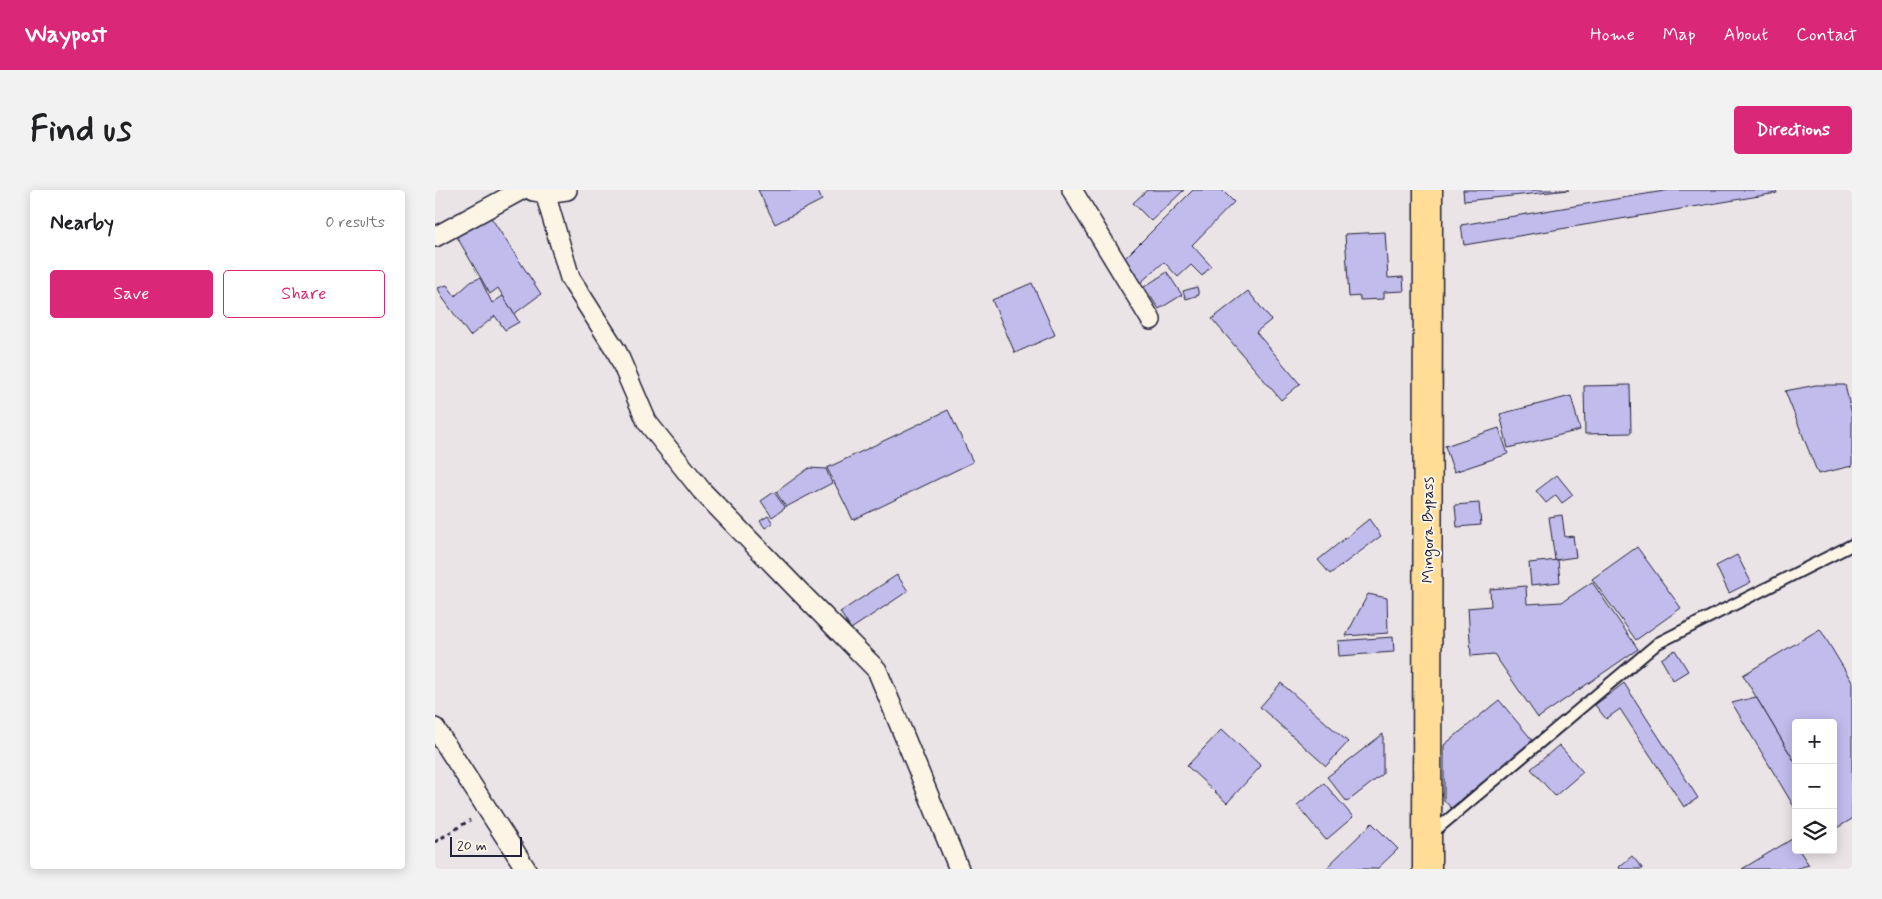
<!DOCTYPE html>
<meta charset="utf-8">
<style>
body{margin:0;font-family:Mynerve,sans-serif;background:#f2f2f2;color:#202124}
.controls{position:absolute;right:15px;bottom:15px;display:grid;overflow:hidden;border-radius:5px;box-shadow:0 2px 12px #0003}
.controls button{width:45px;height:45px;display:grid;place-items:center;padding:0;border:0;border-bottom:1px solid #e0e0e0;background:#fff;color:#202124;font:25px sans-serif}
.scale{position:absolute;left:15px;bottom:12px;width:72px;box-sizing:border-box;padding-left:5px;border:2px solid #22223b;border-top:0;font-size:14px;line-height:18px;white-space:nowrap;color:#22223b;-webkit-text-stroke:4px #fcf5e5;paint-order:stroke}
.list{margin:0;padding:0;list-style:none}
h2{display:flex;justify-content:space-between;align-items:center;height:65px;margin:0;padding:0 20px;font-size:21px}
h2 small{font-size:16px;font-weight:400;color:#757577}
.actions{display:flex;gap:10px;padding:15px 20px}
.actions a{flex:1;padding:11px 0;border:1px solid #db2777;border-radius:5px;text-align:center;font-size:18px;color:#db2777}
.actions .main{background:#db2777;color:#fff}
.icon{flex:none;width:28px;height:28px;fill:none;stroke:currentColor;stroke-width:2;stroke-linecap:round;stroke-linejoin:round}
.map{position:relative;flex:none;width:1417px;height:679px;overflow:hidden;border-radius:5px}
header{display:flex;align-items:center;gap:30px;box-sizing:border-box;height:70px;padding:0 25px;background:#db2777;color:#fff}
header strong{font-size:24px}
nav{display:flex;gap:28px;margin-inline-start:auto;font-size:18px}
.intro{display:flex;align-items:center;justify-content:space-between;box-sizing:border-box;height:120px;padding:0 30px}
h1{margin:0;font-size:35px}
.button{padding:12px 22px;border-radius:5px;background:#db2777;color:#fff;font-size:18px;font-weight:700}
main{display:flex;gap:30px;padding:0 30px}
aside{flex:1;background:#fff;border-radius:5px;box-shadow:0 2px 12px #0003}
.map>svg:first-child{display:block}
</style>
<header>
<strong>Waypost</strong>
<nav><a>Home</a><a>Map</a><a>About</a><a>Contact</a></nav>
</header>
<div class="intro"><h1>Find us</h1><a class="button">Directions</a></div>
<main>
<aside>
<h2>Nearby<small>0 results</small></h2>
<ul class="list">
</ul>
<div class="actions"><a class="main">Save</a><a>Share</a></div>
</aside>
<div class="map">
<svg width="1417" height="679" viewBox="0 0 1417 679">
<rect width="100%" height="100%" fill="#ebe4e7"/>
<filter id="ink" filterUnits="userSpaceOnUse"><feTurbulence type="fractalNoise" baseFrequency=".02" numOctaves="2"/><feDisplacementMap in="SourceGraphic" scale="10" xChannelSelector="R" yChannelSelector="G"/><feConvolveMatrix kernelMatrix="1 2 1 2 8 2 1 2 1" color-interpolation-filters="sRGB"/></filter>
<g filter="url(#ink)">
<g fill="#c2bced" stroke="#22223b">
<polygon points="323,0 382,0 387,10 340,34"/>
<polygon points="712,0 749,0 716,31 698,13"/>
<polygon points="758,0 787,0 799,12 757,55 776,76 767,86 756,75 743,87 729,72 705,93 688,70"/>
<polygon points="1028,0 1134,0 1029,11"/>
<polygon points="1235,0 1341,0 1342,3 1029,55 1026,35"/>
<polygon points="53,23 106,104 79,124 63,98 55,104 19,42"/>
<polygon points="950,42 953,88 968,87 969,101 949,102 949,109 925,110 925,106 914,107 910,44"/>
<polygon points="732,82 747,105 724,119 709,97"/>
<polygon points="45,88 57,113 68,106 84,132 70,140 60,126 35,146 7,107 3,98 12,95 20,106 37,91"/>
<polygon points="597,93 620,145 580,163 557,110"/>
<polygon points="762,97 764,105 751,109 748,101"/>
<polygon points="813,101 836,130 821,142 865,194 846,210 777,129"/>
<polygon points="1195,195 1196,243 1150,244 1149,196"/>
<polygon points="1381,195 1410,195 1417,225 1417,276 1383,284 1350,201"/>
<polygon points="1136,206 1145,240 1073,258 1065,224"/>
<polygon points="513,220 538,272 418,330 392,278"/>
<polygon points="1064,238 1073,264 1019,282 1010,256"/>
<polygon points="374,278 391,279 397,293 351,317 341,302"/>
<polygon points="1122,285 1138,305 1127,313 1121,305 1111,313 1101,301"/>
<polygon points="339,302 350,318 337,327 326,311"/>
<polygon points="1044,313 1046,335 1022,337 1020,315"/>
<polygon points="1127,325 1130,347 1138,346 1141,367 1120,370 1114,327"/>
<polygon points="333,326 338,333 330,338 325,331"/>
<polygon points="934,329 946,346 895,384 883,370"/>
<polygon points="1202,357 1246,418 1201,450 1157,389"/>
<polygon points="1302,365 1316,392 1294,403 1281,376"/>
<polygon points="1123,370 1125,392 1096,395 1094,373"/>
<polygon points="462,385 473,401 416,439 405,422"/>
<polygon points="1157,392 1203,459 1103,528 1059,464 1036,466 1033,418 1056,416 1055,399 1091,396 1092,414 1127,412"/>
<polygon points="933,404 952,408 953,443 911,446"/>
<polygon points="1385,439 1417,492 1417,629 1400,639 1398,636 1398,533 1361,533 1361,574 1308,485"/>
<polygon points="958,447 959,462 904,466 903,451"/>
<polygon points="1240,460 1253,481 1238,490 1226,469"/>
<polygon points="846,493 913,552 891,576 825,517"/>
<polygon points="1189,493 1263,608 1249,617 1185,519 1171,529 1160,515"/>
<polygon points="1321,507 1361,574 1361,620 1297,513"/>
<polygon points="1064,510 1098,551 1016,618 1009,610 1009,555"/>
<polygon points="787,539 826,576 792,613 752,576"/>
<polygon points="948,544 948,584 912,612 892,587"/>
<polygon points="1124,555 1148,582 1120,606 1096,579"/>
<polygon points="889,593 918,627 891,650 862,615"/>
<polygon points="937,633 963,659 942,679 890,679"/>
<polygon points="1357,649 1361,654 1361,660 1364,660 1374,675 1359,679 1307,679"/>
<polygon points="1197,666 1208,679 1185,679 1184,677"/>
</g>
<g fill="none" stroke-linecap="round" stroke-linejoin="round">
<defs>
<polyline id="lane" points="996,644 1223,453 1417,355"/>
<g id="street">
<polyline points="637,0 716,130"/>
<polyline points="98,1 110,3 132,0"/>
<polyline points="110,3 135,88 182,162 212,232 267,301 367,404 442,480 524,679"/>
<polyline points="0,47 86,0"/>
<polyline points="0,538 91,679"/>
</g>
<polyline id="highway" points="992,679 993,0"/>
</defs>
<use href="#lane" stroke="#22223b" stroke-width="14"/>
<use href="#street" stroke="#22223b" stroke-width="22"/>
<use href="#highway" stroke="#22223b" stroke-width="31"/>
<polyline stroke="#22223b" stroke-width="3" stroke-dasharray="4 4" stroke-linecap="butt" points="0,652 35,630"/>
<use href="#lane" stroke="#fcf5e5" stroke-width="10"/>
<use href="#street" stroke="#fcf5e5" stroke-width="19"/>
<use href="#highway" stroke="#ffdd96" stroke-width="28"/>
</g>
</g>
<g text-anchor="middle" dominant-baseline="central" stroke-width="4" stroke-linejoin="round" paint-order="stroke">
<g font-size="16" fill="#22223b" stroke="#fcf5e5">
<text transform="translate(993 340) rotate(-90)">Mingora Bypass</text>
</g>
</g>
</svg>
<div class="controls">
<button>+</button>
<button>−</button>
<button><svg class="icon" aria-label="layers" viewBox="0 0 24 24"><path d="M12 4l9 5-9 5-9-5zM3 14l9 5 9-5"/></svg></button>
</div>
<div class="scale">20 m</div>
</div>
</main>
